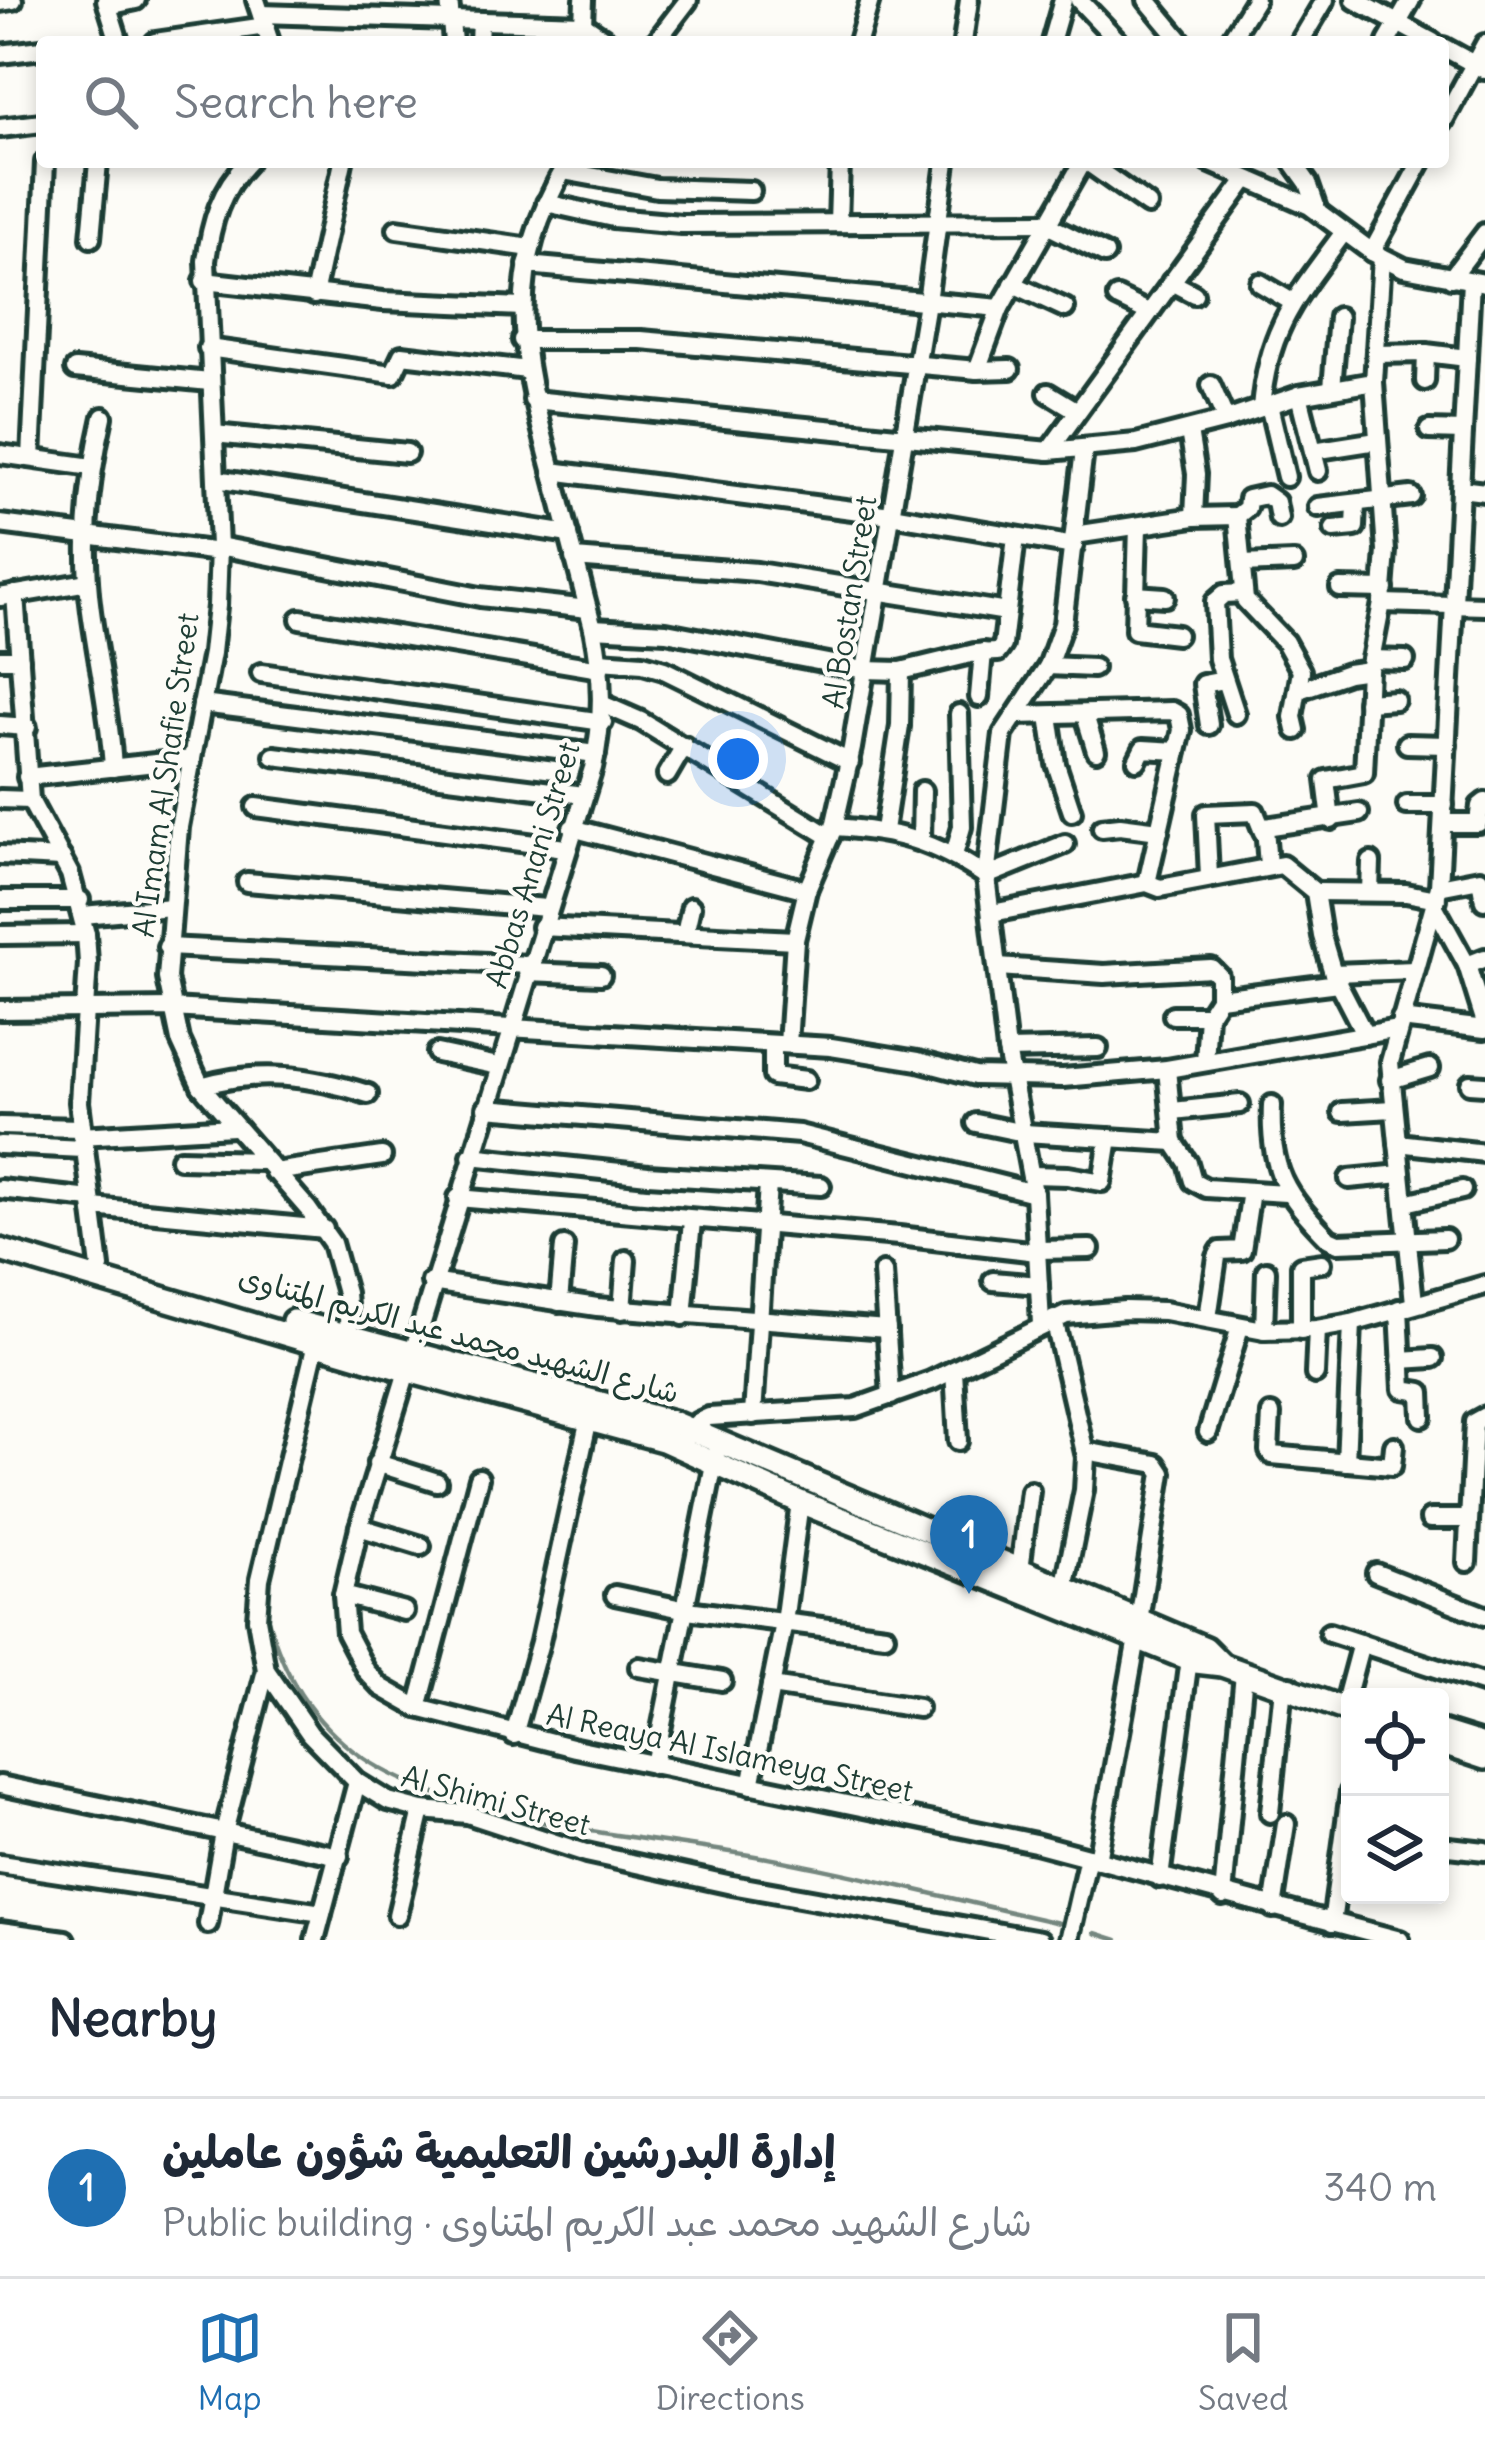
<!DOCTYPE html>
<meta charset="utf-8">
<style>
body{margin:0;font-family:Delius,"Playpen Sans Arabic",sans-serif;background:#f2f2f3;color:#1f2937}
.controls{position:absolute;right:36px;bottom:36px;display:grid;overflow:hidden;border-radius:12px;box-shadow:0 6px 18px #0003}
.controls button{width:108px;height:108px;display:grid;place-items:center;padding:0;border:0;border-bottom:3px solid #e0e1e3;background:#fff;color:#1f2937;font:60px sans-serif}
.you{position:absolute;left:738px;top:759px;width:42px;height:42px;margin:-30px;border:9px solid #fff;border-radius:50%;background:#1a73e8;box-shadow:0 0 0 18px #1a73e833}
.badge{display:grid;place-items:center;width:78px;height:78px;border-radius:50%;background:#1f6fb2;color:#fff;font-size:39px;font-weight:700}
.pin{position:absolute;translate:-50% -99px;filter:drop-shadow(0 3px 6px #0008)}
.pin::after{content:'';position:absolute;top:63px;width:42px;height:36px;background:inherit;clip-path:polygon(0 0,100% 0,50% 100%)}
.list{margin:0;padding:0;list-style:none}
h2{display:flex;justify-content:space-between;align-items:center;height:156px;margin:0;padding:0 48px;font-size:51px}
h2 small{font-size:39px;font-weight:400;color:#747a83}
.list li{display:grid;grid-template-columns:78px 1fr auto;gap:36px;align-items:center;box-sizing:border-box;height:180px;padding:0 48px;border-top:3px solid #e0e1e3}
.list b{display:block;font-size:45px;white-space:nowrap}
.list p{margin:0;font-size:39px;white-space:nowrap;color:#747a83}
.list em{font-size:39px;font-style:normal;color:#747a83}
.icon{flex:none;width:66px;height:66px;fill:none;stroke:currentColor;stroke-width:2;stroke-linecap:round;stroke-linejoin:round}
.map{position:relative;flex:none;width:1485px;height:1940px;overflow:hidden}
.search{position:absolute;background:#fff;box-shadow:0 6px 18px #0003;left:36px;right:36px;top:36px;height:132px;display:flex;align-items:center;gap:30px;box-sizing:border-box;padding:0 42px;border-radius:12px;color:#747a83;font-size:45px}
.sheet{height:336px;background:#fff}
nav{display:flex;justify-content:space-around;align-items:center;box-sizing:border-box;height:168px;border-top:3px solid #e0e1e3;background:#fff;font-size:33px;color:#747a83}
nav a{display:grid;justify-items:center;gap:6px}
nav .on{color:#1f6fb2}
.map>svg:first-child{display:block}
</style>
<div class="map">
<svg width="1485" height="1940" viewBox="0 0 1485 1940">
<rect width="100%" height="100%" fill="#fdfcf7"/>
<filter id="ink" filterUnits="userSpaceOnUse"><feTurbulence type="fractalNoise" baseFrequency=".00833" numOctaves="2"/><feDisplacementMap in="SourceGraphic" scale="24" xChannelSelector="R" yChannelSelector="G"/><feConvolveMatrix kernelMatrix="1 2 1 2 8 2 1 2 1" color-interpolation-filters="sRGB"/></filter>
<g filter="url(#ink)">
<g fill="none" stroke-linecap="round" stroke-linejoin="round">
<g stroke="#75877f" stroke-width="4.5">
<path d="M 264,1605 C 279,1664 303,1712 352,1750 C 451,1826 651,1836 773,1859 C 869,1877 964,1902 1059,1923"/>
<polyline points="1095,1933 1117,1940"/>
</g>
<defs>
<g id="minor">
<polyline points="106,0 119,42"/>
<polyline points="256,0 270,42"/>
<polyline points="449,0 453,42"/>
<polyline points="1079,0 1119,42"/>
<polyline points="1147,0 1182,42"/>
<polyline points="1355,0 1433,42"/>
<polyline points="0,2 13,0"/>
<polyline points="108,6 136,0"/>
<polyline points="261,14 583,24 609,42"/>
<polyline points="155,42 266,26"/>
<polyline points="479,42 480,21"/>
<polyline points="577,42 583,24 584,0"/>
<polyline points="656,42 688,0"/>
<polyline points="858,42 870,0"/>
<polyline points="963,42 969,0"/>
<polyline points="1051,42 1063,0"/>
<polyline points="1229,42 1255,0"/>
<polyline points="1300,42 1325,0"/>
<polyline points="1387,42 1411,0"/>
<polyline points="1443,47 1485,70"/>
<polyline points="0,54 42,49"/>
<polyline points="1443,122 1485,44"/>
<polyline points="0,128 42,123"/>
<path d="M 248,162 C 220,190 211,223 206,261 L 219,546 L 217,606 L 212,653 L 179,827 L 167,978 L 180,1040 L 201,1086 L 308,1209 L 332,1243 L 346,1293 L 350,1343"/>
<path d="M 568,162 C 503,272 520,349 551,466 C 565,520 579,574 593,628 C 603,677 604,719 593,768 L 359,1527 L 343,1595 L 346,1633 L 366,1671 L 381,1687 L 418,1708 L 575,1748 L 1035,1843 L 1400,1940"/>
<polyline points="1087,162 1148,205"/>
<polyline points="1209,162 1310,206 1372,252 1404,268 1485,283"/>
<polyline points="1293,162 1308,183 1317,209"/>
<polyline points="563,171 657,188 751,191"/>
<polyline points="546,203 613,218 681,224 1049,222"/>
<polyline points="838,223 840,162"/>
<polyline points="1047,225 1105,254"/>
<polyline points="397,229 531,248"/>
<polyline points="91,238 98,162"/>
<polyline points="1372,252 1421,162"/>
<polyline points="527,265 1000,308"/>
<polyline points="1451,278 1485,233"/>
<polyline points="204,281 383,301 522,307"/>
<polyline points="1171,282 1194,294"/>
<polyline points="1260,283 1292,302"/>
<polyline points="1013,284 1065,308"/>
<polyline points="314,295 343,162"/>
<polyline points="1117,297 1148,312"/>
<polyline points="522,340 641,340 977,370 1010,369"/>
<polyline points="208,348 393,374 402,355 527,370"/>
<polyline points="1376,354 1426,353 1467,358"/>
<polyline points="75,369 210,382"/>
<polyline points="977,370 1000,308 1083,162"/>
<polyline points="1425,381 1426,353"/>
<polyline points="1211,385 1226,420"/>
<polyline points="1332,388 1338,317"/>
<polyline points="1048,393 1076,410"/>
<polyline points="1299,395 1318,471"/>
<polyline points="533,400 1049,451 1136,443 1226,420 1299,395 1374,382"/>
<polyline points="1269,405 1286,477"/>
<path d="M 1261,408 C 1268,326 1298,295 1344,232"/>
<path d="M 103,417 C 88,481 82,545 91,611 C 98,664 110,714 113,768"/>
<polyline points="1429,430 1463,431"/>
<polyline points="1189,431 1196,474 1194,517"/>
<polyline points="214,434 407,453"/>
<polyline points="1049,451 1246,180"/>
<polyline points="1313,451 1377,441"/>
<polyline points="0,454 92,467"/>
<polyline points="31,458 45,162"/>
<polyline points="552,471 891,515 1074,546"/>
<polyline points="216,479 569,534"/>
<polyline points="1460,489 1485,492"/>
<polyline points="1318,507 1411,496"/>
<polyline points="1237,516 1247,508 1248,499 1266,495 1276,502 1279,518"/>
<polyline points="0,524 219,552"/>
<polyline points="1138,526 1135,630 1177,635"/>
<polyline points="1334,529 1355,527 1356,504"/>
<polyline points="1075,535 1194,517 1237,516 1245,600 1285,642 1301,671 1293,717 1296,730"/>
<polyline points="219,546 480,597 588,609"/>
<polyline points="574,558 757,572 1007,612"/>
<polyline points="1242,564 1294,562"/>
<polyline points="1340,588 1384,589"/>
<polyline points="15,594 30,800 70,874 86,934 88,963 79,1102 100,1267"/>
<polyline points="1135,595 1165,597"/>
<polyline points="0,597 88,582"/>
<polyline points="1382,603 1485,606"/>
<polyline points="300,619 600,669"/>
<polyline points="593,628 666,632 864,670 901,671 975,653 998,652 1003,645 1016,537"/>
<polyline points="0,659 20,659"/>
<polyline points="1371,659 1405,660"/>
<polyline points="599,661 643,664 664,670 850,762"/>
<polyline points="1048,666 1093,668"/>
<polyline points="261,673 603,722"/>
<polyline points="1299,690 1348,673 1369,670"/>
<polyline points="979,697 983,652"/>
<polyline points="1367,702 1395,700"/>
<polyline points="202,704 596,754"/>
<polyline points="602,704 641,721 830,837"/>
<polyline points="1236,714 1218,659 1215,602 1224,594 1243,593"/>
<polyline points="1016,715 1172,711 1179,715 1182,730 1147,883"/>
<polyline points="1049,715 1056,764 1072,812"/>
<polyline points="1085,715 1096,751"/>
<polyline points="0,725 27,727"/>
<polyline points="1209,725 1203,684 1224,680"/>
<polyline points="1407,744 1447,745"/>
<polyline points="274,756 584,795"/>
<polyline points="1137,761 1143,749 1177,751"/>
<polyline points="667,775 684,746"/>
<polyline points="27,777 192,759"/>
<polyline points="0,799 30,800"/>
<polyline points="1407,805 1444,805"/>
<polyline points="256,807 565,848"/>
<polyline points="1331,820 1326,780 1364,773 1369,670 1382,603 1386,551 1374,382 1382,257"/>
<polyline points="1443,823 1478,823 1480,806 1485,802"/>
<path d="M 834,827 C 897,831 933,841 986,876 L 1065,844"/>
<polyline points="572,828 807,890"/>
<polyline points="1102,828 1120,826 1159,831"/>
<polyline points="884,830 900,726 901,671"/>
<polyline points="921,840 922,791"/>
<polyline points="0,855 62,858"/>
<polyline points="954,855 962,827 959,714"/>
<polyline points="1268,866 1265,827 1359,813"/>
<polyline points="1209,877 1206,814 1255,812 1263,832"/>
<polyline points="247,882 546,908"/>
<polyline points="1439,887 1480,879 1484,901"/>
<polyline points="1315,892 1406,893 1437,899"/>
<polyline points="1370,892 1371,862"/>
<polyline points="0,900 80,900"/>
<polyline points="1435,907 1467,965 1485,1023"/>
<polyline points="992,913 1147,883 1160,888 1282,865 1315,892 1322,936 1333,973 1365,1035"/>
<polyline points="83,915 171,907"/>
<polyline points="541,927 795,940"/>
<polyline points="685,934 691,907"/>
<polyline points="0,935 86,934"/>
<polyline points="167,947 529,965"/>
<polyline points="1467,965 1485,958"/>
<polyline points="998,967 1104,974 1211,968 1219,976 1219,998 1208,1015 1205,1062"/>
<polyline points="527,972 601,975"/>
<polyline points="1333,973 1415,970"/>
<polyline points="1219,998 1338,983"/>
<polyline points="0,1010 172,1008 831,1047 918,1061 975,1076 1063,1078 1167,1069 1398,1029"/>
<polyline points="1173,1015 1208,1015"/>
<polyline points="1401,1019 1485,1029"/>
<polyline points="773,1044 773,1076 806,1080"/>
<polyline points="788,1044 795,940 807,890 834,827 852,748 927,302 946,162"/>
<polyline points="1007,1050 1098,1048"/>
<polyline points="437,1053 498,1066"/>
<polyline points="1167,1069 1174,1142 1188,1163 1193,1181 1206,1188 1286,1193"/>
<polyline points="1390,1080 1430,1068"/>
<polyline points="1470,1084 1485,1085"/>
<path d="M 201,1086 C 258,1069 312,1076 368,1094"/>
<path d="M 1272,1105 C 1269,1170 1285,1194 1329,1239 L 1338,1243 L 1445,1239"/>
<polyline points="486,1108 799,1134 1034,1193"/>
<polyline points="1173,1111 1240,1104"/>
<polyline points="1342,1112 1393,1109"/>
<polyline points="976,1123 1024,1133 1174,1142"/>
<polyline points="0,1126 80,1128"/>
<polyline points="81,1136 233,1127"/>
<polyline points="1398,1143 1485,1153"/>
<polyline points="0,1145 83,1149"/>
<polyline points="471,1156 648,1175 821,1186"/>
<polyline points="180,1159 263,1161"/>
<polyline points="274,1172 382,1156"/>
<polyline points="1032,1175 1068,1176 1102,1182 1109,1138"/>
<polyline points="1349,1179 1401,1174"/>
<polyline points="0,1189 91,1199"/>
<polyline points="458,1198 899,1236 1037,1252"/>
<polyline points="1405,1203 1462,1190"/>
<polyline points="93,1207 324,1229"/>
<polyline points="1037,1250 1090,1249"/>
<polyline points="883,1272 891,1396"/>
<polyline points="993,1281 1039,1285"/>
<polyline points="431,1282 597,1307 887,1329"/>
<polyline points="559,1302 564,1246"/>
<polyline points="1414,1303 1390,1062 1439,887 1471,281"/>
<polyline points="1399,1309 1403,1389 1421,1392 1422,1417"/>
<polyline points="622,1310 626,1260"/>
<polyline points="683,1316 692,1221"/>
<polyline points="1208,1318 1217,1257 1220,1251 1242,1250 1251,1191"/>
<polyline points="1054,1319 1086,1457 1084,1490 1064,1589"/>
<polyline points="1041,1324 1034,1193 1007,1050 986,876 1003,734 1048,666 1063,624 1084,450"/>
<polyline points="1264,1330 1266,1271"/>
<polyline points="1301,1330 1301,1266 1322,1263"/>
<polyline points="318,1335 260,1579 257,1619 266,1670 310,1734 357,1782 388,1801 422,1810 467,1814 586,1853 732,1885 1040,1940"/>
<polyline points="1401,1360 1433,1358"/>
<polyline points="954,1370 958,1441"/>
<polyline points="1315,1374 1317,1329"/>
<polyline points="1271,1414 1269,1451 1272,1455 1392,1466 1394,1446"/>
<polyline points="753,1415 768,1184"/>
<polyline points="1208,1432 1240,1327"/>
<polyline points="683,1438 698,1422 709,1417 855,1408 931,1381 1066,1315 1125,1310 1164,1311 1264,1330 1317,1329 1352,1323 1485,1285"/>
<polyline points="1085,1451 1156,1464 1162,1473 1139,1621"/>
<polyline points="1346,1462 1352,1323"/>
<polyline points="377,1463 437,1482"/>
<polyline points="1430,1519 1469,1519"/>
<polyline points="359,1527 421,1546"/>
<polyline points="1467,1562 1474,1422 1485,1416"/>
<polyline points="1020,1570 1030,1491"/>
<polyline points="1376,1573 1485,1616"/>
<polyline points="343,1595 404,1611"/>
<polyline points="615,1595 687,1610 885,1635"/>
<polyline points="1329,1633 1485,1684"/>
<polyline points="639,1667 722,1681"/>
<polyline points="771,1686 918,1708"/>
<polyline points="1346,1699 1361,1643"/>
<polyline points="418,1708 479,1478"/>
<polyline points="1440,1729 1485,1743"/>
<polyline points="514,1735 540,1642 589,1418"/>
<polyline points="654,1765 716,1454"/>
<polyline points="0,1785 339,1856"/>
<polyline points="751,1785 784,1623 800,1502"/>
<polyline points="1270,1813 1283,1687 1291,1686"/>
<polyline points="1440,1846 1485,1851"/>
<polyline points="1097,1860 1137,1638"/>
<polyline points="0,1864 322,1913"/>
<polyline points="1160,1878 1189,1659"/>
<polyline points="1223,1896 1244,1673"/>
<polyline points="1273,1908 1286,1824"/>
<polyline points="397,1915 422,1810"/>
<polyline points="1332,1923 1350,1792"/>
<polyline points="208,1924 224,1832 266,1670"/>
<polyline points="0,1931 65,1940"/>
<polyline points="315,1940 357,1782"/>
<polyline points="1069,1940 1088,1857"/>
</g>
<g id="major">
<polyline points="0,1250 405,1370 663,1440 800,1502 1137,1638 1196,1662 1222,1665 1350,1711"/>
<polyline points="293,1321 672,1422 1205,1648 1222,1665"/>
<polyline points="1440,1743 1485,1758"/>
</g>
</defs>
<use href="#minor" stroke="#1f3d34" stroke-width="26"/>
<use href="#major" stroke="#1f3d34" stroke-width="30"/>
<use href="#minor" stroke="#fdfcf7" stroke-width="16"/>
<use href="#major" stroke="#fdfcf7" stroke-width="21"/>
</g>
</g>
<g text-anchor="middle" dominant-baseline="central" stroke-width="9" stroke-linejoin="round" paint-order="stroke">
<g font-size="30" fill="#1f3d34" stroke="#fdfcf7">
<text transform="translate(849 602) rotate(-81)">Al Bostan Street</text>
<text transform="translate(165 775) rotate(-82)">Al Imam Al Shafie Street</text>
<text transform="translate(532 865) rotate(-73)">Abbas Anani Street</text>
<text transform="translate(459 1334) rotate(15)">شارع الشهيد محمد عبد الكريم المتناوى</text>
<text transform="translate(730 1752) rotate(12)">Al Reaya Al Islameya Street</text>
<text transform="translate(496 1800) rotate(15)">Al Shimi Street</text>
</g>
</g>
</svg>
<div class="controls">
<button><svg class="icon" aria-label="locate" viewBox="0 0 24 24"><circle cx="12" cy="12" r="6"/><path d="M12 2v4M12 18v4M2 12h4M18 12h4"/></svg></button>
<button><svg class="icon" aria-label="layers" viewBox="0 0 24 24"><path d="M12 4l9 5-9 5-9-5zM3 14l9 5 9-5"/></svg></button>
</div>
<div class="you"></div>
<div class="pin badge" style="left:969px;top:1594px">1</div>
<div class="search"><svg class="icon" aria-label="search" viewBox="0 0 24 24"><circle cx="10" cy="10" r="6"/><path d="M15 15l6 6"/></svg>Search here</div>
</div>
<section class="sheet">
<h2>Nearby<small></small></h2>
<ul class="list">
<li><span class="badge">1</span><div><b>إدارة البدرشين التعليمية شؤون عاملين</b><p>Public building · شارع الشهيد محمد عبد الكريم المتناوى</p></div><em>340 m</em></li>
</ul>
</section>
<nav>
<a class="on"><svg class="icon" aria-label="map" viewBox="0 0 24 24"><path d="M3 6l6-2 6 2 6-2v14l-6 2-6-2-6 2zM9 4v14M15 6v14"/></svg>Map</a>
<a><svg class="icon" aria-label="directions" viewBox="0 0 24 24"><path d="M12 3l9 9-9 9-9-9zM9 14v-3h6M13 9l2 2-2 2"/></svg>Directions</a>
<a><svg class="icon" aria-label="saved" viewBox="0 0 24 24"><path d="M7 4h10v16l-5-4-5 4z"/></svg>Saved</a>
</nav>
